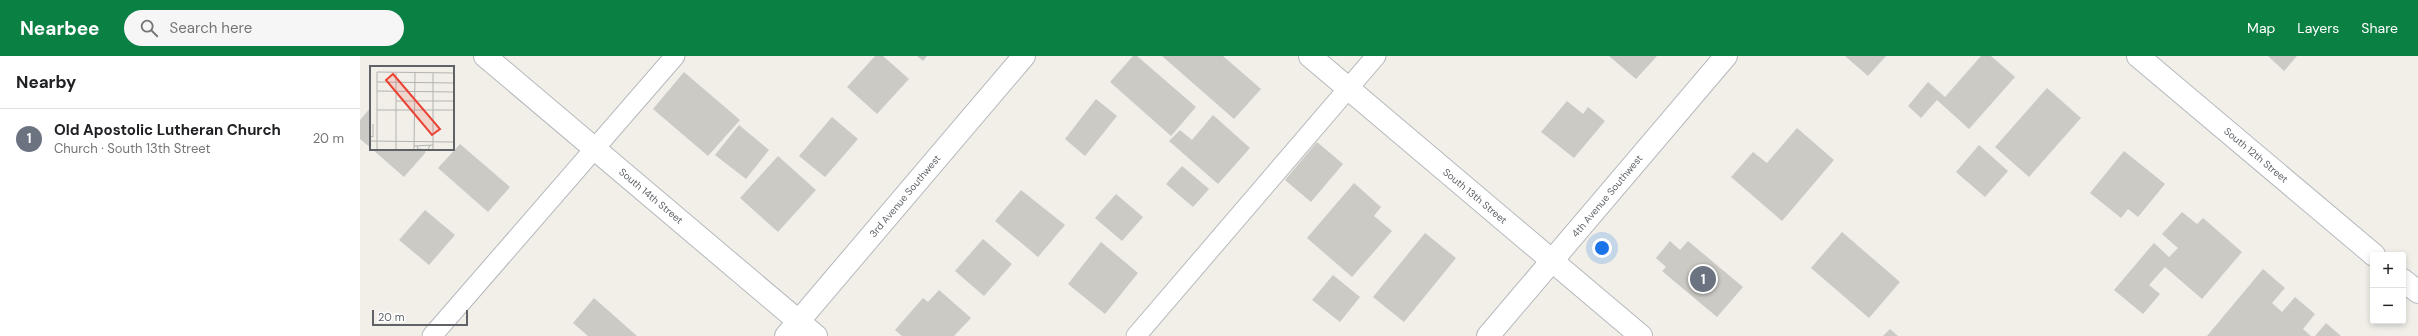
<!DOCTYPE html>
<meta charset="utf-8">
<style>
body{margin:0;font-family:"DM Sans",sans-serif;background:#f6f6f6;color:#202124}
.controls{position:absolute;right:12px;bottom:12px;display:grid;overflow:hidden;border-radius:4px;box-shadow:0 2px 6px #0003}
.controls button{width:36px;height:36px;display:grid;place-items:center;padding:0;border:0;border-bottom:1px solid #e0e0e0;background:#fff;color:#202124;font:20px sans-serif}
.scale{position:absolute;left:12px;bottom:10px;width:96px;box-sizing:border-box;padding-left:4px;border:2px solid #5f6368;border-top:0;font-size:11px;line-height:14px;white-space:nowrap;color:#5f6368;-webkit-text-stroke:3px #fff;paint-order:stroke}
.you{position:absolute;left:1242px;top:192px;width:14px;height:14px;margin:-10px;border:3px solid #fff;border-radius:50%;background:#1a73e8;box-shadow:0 0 0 6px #1a73e833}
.badge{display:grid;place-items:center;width:26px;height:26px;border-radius:50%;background:#0b8043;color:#fff;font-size:13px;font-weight:700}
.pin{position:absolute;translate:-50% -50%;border:2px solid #fff;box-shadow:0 1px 4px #0006}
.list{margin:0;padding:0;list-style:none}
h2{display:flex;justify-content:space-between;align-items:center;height:52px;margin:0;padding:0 16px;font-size:17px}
h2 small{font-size:13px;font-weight:400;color:#757577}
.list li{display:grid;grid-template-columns:26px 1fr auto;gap:12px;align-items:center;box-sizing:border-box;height:60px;padding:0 16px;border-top:1px solid #e0e0e0}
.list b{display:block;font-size:15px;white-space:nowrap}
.list p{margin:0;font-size:13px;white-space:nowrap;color:#757577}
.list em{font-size:13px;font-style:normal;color:#757577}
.icon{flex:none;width:22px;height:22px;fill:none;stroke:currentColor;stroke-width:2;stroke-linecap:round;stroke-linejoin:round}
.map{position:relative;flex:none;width:2058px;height:280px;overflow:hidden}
header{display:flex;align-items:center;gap:24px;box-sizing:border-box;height:56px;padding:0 20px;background:#0b8043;color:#fff}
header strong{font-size:19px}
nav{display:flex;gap:22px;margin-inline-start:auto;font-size:14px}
.search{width:280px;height:36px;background:#f6f6f6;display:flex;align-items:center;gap:10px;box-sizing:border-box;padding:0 14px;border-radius:22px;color:#757577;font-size:15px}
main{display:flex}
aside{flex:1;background:#fff}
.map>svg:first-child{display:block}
</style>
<header>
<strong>Nearbee</strong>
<div class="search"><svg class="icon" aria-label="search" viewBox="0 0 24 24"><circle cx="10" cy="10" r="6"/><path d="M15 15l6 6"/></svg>Search here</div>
<nav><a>Map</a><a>Layers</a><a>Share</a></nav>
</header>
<main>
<aside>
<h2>Nearby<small></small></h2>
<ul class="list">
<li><span class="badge" style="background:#6b7280">1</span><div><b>Old Apostolic Lutheran Church</b><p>Church · South 13th Street</p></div><em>20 m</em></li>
</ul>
</aside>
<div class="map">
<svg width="2058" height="280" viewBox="0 0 2058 280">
<rect width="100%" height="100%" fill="#f1efe8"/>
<g fill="#cccac5">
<polygon points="515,0 523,0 549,23 517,58 487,31"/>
<polygon points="557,0 567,0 563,5"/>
<polygon points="773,0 777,0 836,51 811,80 750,26"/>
<polygon points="802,0 863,0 901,33 874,63"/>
<polygon points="1249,0 1297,0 1276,23"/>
<polygon points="1485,0 1526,0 1508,20"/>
<polygon points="1621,0 1631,0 1655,21 1609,73 1577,44 1561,62 1548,50 1568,26 1585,41"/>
<polygon points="1908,0 1937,0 1924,15"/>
<polygon points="324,16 380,64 348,100 293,53"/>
<polygon points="1687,32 1721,62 1669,121 1635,91"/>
<polygon points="736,43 757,60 725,100 705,83"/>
<polygon points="1207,45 1223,58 1228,51 1245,65 1214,102 1181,76"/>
<polygon points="11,51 11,92 0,83 0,64"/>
<polygon points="853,59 890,92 858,128 809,85 820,74 832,84"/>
<polygon points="472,61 498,83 465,121 439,100"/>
<polygon points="379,69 409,94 386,123 355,99"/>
<polygon points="1437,72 1474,104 1422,165 1371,121 1393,96 1407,107"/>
<polygon points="957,86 983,108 951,146 925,124"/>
<polygon points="100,88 150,131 128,156 78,112"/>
<polygon points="1619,89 1648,115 1625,141 1596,116"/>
<polygon points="12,93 62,93 66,96 44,121"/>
<polygon points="1764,95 1805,128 1778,161 1768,153 1761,162 1730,137"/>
<polygon points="418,100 456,134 418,176 380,142"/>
<polygon points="822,110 849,133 833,151 806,128"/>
<polygon points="994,127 1021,151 1014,160 1032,175 992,221 947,182"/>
<polygon points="661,134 705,169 678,201 635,165"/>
<polygon points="756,138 783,161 762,185 735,162"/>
<polygon points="65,154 95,179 69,209 39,184"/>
<polygon points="1822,156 1837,168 1843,162 1882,196 1842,243 1805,211 1789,229 1800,238 1783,258 1754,234 1794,187 1809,201 1818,192 1802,178"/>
<polygon points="1482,176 1540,226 1509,262 1451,212"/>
<polygon points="1065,177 1096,202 1044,266 1013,241"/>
<polygon points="623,183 652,208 624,240 595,215"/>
<polygon points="1310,185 1320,194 1328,185 1383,231 1357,261 1302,215 1306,211 1296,202"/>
<polygon points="741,186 778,217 745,258 708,228"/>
<polygon points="1903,213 1925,232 1912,247 1922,256 1935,241 1955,258 1943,273 1951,280 1847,280"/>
<polygon points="973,219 1000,241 980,266 952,244"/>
<polygon points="579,234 611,262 594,280 542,280 535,274 563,242 568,246"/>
<polygon points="234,242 277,280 228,280 213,267"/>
<polygon points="1966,267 1981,280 1955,280"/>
<polygon points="1530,273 1538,280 1523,280"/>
</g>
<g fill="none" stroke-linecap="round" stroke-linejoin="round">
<defs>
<g id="lane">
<polyline points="72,280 315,0"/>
<polyline points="776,280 1016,0"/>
</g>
<g id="street">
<polyline points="125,0 456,280"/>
<polyline points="950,0 1281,280"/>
<polyline points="426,280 664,0"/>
<polyline points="1128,280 1366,0"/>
</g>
<g id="secondary">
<polyline points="1778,0 2014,199"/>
<polyline points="2043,224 2058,236"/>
</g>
</defs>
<use href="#lane" stroke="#b5b8bc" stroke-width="21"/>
<use href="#street" stroke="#b5b8bc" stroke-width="24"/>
<use href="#secondary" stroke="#b6babf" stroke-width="24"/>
<use href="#lane" stroke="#fff" stroke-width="19"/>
<use href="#street" stroke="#fff" stroke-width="22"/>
<use href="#secondary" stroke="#fff" stroke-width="22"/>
</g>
<g text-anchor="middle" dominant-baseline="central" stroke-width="4" stroke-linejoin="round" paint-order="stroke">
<g font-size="10" fill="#5f6368" stroke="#fff">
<text transform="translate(1896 99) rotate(40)">South 12th Street</text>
<text transform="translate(291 140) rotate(40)">South 14th Street</text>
<text transform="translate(545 140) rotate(-50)">3rd Avenue Southwest</text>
<text transform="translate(1115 140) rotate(40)">South 13th Street</text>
<text transform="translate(1247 140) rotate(-50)">4th Avenue Southwest</text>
</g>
</g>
<g transform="translate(10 10)">
<rect width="84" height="84" fill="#f1efe8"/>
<path fill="none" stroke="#b3b3b1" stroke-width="1" d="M 7,16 L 84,17M 7,25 L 84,26M 26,35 L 84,35M 7,44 L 84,44M 0,70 L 3,71 L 3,58M 0,75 L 84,76M 44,80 L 63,79M 47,80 L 48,83 L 58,84 L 60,79M 7,84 L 7,6 L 84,7M 26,84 L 26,7M 44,84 L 45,7M 63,84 L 63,7"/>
<path fill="#ea4335" fill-opacity="0.15" stroke="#ea4335" stroke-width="2" d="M 23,8 L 70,63 L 62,69 L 16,14 Z"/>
<rect width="84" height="84" fill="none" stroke="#5f6368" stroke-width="2"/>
</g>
</svg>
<div class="controls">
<button>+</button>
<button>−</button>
</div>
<div class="scale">20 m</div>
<div class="you"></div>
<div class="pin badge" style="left:1343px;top:223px;background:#6b7280">1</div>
</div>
</main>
